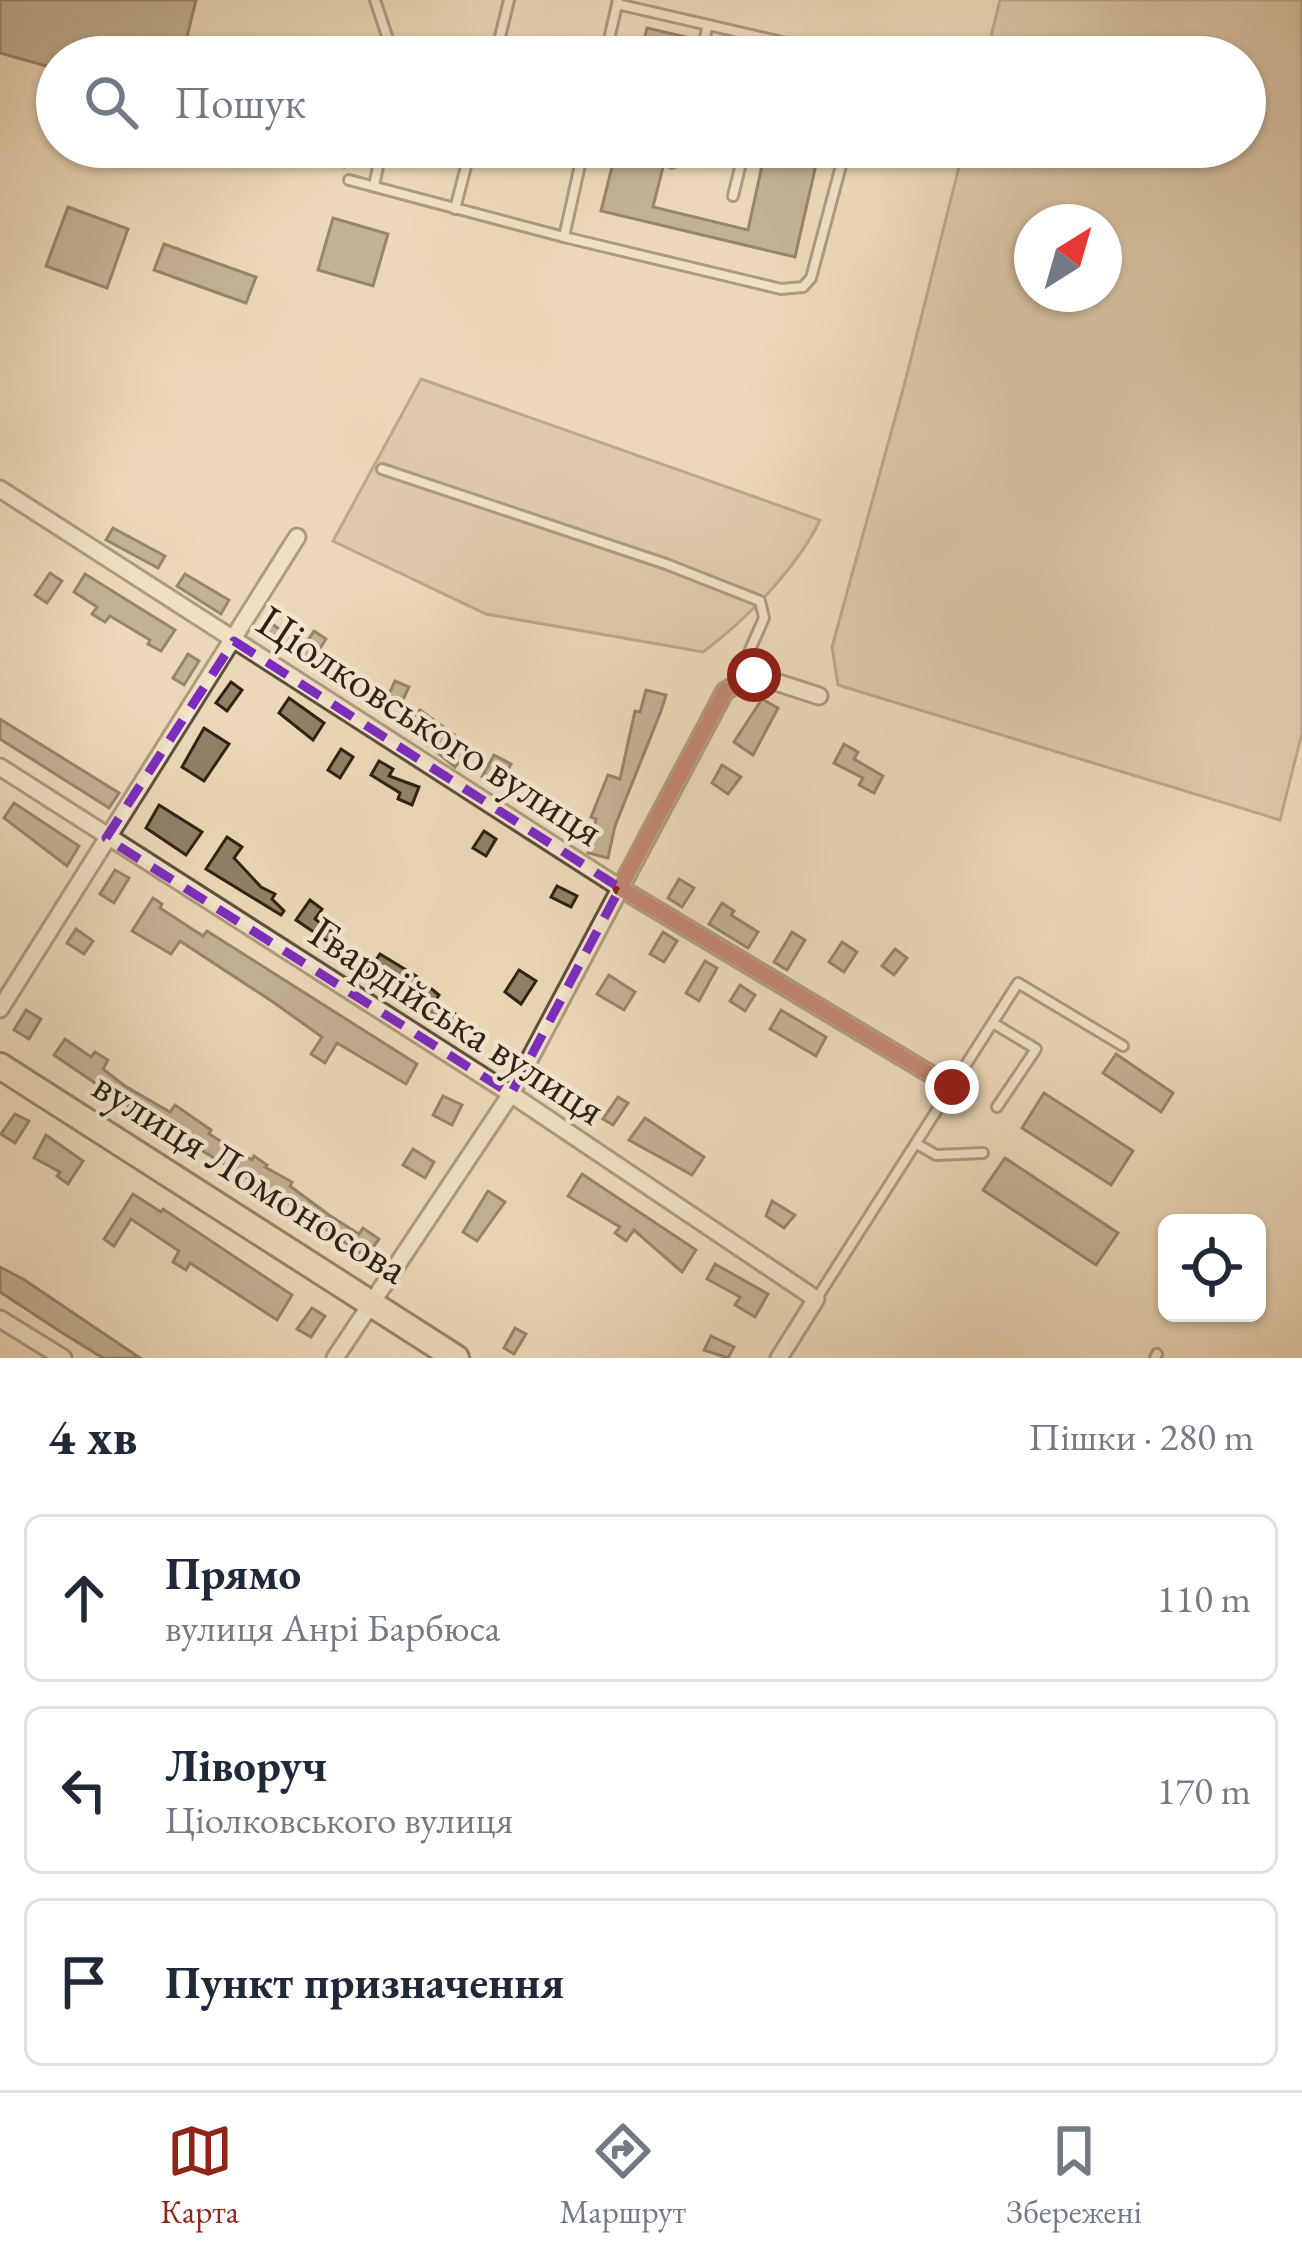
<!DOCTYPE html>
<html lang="uk">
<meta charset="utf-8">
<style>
body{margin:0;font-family:"EB Garamond",serif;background:#f2f2f3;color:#1f2937}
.controls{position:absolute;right:36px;bottom:36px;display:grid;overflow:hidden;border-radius:18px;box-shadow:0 3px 9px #0004}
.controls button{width:108px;height:108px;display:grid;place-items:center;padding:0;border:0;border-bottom:3px solid #e0e1e3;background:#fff;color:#1f2937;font:60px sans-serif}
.compass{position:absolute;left:1014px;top:204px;width:108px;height:108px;border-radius:50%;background:#fff;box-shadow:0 3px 9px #0004;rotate:37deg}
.stop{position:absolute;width:36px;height:36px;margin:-27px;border:9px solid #8f2418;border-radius:50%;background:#fff}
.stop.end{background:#8f2418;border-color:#fff;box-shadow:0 3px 12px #0008}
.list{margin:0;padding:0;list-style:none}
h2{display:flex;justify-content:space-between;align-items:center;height:156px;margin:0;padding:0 48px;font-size:51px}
h2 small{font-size:39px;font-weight:400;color:#747a83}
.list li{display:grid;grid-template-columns:78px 1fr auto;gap:36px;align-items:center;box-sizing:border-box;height:168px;margin:0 24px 24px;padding:0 24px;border:3px solid #e0e1e3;border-radius:18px}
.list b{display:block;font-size:45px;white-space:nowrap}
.list p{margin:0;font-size:39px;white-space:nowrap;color:#747a83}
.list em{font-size:39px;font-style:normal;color:#747a83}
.icon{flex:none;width:66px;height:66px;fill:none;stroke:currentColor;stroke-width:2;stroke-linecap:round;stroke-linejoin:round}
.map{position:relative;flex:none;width:1302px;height:1358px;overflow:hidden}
.search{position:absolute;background:#fff;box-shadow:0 3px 9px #0004;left:36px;right:36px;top:36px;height:132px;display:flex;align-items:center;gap:30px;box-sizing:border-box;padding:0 42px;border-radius:66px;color:#747a83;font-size:45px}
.sheet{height:732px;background:#fff}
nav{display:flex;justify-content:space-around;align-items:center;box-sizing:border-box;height:168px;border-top:3px solid #e0e1e3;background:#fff;font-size:33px;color:#747a83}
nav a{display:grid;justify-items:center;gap:6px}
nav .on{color:#8f2418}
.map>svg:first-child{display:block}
</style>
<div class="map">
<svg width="1302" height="1358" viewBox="0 0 1302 1358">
<rect width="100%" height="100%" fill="#ecd8b8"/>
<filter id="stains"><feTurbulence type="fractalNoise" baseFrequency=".00167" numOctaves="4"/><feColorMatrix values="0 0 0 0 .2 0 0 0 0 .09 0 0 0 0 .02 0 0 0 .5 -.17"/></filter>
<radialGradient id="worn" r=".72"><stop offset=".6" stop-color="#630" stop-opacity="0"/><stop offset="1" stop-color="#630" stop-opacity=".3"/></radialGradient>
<g fill="#ccb99c" stroke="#7e6d57" stroke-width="3" fill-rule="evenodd">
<path d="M 1000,0 L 1302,0 L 1302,733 L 1280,820 L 838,685 L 832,647 L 905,382 L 964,147 L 1245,147 L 1245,57 L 986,57 ZM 1032,222 L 1104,222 L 1104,294 L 1032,294 Z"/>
<path d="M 421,379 L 820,520 C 798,567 745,621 703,652 L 486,614 L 333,541 Z"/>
</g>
<g fill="#928068" stroke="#302112" stroke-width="3">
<polygon points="0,0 196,0 182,57 57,57 57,69 0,53"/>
<polygon points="647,28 695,39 690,57 640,57"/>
<polygon points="309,147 349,147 344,167 306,158"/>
<polygon points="617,147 668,147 653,207 748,230 766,147 820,147 795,257 601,211"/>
<polygon points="68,207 128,229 107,288 46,266"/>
<polygon points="333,218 388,234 373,286 318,270"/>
<polygon points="164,244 256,277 246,303 154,270"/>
<polygon points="113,528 165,556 158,568 106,540"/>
<polygon points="50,573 62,581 47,603 35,595"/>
<polygon points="85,574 175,630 161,651 148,644 150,640 110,616 105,622 92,614 97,607 74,592"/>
<polygon points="185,574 229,600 221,614 177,586"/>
<polygon points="272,624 304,646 314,631 326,639 319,650 348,666 339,683 263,637"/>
<polygon points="188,654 199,661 184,685 173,678"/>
<polygon points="395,681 409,687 400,706 386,700"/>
<polygon points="231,682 242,690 227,711 216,703"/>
<polygon points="646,690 666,695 661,711 615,826 608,858 588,853 596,819 591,817 608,775 620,779 635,711 640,712"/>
<polygon points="289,698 324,723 313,740 279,713"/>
<polygon points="762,699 778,708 753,755 734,742"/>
<polygon points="420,710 470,746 455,767 406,727"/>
<polygon points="0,719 119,793 109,808 0,739"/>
<polygon points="204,728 229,744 204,781 182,767"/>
<polygon points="844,744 858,752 854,759 883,776 874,793 859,785 863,778 834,763"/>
<polygon points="341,749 353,757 340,778 328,770"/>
<polygon points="494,755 511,764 499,786 482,777"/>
<polygon points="379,761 393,769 389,776 419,787 412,805 398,799 400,793 371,775"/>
<polygon points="722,765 741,777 728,794 712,783"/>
<polygon points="14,803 79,846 67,866 4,818"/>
<polygon points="159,805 202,832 186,855 146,828"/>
<polygon points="484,831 496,839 486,856 473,848"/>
<polygon points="227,837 242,847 234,858 261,887 275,894 272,899 284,911 281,915 206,869"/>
<polygon points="115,870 129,878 114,903 100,894"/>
<polygon points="679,879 694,888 682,907 668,898"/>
<polygon points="557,886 577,896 571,907 551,897"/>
<polygon points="153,898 162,904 160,908 203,936 207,931 417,1064 406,1084 337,1043 325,1063 311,1054 322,1037 273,1002 180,941 171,954 132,931"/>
<polygon points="310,900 322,909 315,919 341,939 336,947 296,920"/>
<polygon points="722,903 734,911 731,915 758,932 748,948 709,924"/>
<polygon points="76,929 93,941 84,954 67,943"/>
<polygon points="663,932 677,941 664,962 650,954"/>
<polygon points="792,932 805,940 787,970 774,962"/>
<polygon points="842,942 857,952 844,972 829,962"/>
<polygon points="895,949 907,958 894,975 882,966"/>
<polygon points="380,954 416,976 439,995 435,1001 463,1019 455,1032 367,973"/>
<polygon points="705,961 717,968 699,1001 686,993"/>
<polygon points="519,970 536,981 521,1004 505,992"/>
<polygon points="609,975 635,992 624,1010 597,994"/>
<polygon points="740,985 755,995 745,1011 730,1001"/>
<polygon points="26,1010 41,1019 29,1039 14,1030"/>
<polygon points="781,1010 826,1037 816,1056 770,1029"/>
<polygon points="65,1039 91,1057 95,1052 108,1060 103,1069 125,1086 170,1112 175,1105 211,1130 209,1134 252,1160 254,1156 267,1165 265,1167 292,1182 290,1186 329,1215 359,1234 363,1228 379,1239 366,1257 282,1199 133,1109 54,1055"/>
<polygon points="1116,1054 1173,1093 1161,1112 1103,1073"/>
<polygon points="1044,1093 1133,1151 1111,1185 1022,1128"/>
<polygon points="443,1096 462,1105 452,1125 433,1115"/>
<polygon points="618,1097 628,1103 613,1125 603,1119"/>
<polygon points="15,1114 29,1121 15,1143 1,1134"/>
<polygon points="645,1118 704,1157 692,1175 629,1140"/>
<polygon points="46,1135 83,1161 68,1184 57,1176 60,1172 34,1158"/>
<polygon points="413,1149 434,1162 425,1178 403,1165"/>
<polygon points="1005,1158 1118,1233 1096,1265 983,1190"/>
<polygon points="582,1174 696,1250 682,1272 634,1230 626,1241 615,1233 620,1227 568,1196"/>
<polygon points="488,1191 505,1202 477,1241 463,1232"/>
<polygon points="133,1194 161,1212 163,1209 292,1295 277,1320 190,1263 186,1270 173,1262 179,1251 131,1219 114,1246 104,1239"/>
<polygon points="772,1201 795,1215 784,1228 766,1216"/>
<polygon points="715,1264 768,1294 755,1317 735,1305 740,1297 707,1279"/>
<polygon points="0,1267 23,1279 140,1358 103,1358 61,1332 0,1292"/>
<polygon points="312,1308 325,1316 311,1337 297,1329"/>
<polygon points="515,1328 526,1334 514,1354 504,1348"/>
<polygon points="711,1336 734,1347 728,1358 704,1350"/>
</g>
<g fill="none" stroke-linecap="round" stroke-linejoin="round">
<defs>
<g id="service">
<polyline points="375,0 394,57"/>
<polyline points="617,4 847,57"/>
<polyline points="495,57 509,0"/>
<polyline points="605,57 618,0"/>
<polyline points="700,57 708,25"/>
<polyline points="768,57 773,40"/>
<polyline points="672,163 676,147"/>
<polyline points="349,180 564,237 584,147"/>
<polyline points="374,186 382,147"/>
<polyline points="733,196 745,147"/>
<polyline points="455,209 471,147"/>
<polyline points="564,237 781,289 803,287 811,278 846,147"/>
<polyline points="382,469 666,564 760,601 764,618 737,679"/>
<polyline points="993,1023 1036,1049 997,1107"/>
<polyline points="917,1144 936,1155 983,1153"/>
<polyline points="817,1298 1018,983 1123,1046"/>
<polyline points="1155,1358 1157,1354"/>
</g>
<g id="minor">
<polyline points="0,489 620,888 952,1087"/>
<polyline points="0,767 511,1094 816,1299 779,1358"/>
<polyline points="0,1009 297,537"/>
<polyline points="0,1319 63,1358"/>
<polyline points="335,1358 511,1094 725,691 754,675 819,696"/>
</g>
<polyline id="primary" points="0,1066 456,1358"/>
</defs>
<use href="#service" stroke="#5f4f3c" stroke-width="14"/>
<use href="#minor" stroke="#5f4f3c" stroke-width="21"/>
<use href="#primary" stroke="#302112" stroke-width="30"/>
<use href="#service" stroke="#f3e6d1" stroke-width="8"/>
<use href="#minor" stroke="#f3e6d1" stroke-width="15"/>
<use href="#primary" stroke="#ecd8b8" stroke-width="24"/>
</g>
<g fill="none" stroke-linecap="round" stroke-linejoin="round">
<polyline stroke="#8f2418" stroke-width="15" points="754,675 725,691 620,888 952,1087"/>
</g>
<path d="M0 0H1302V1358H0ZM 234,641 L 620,888 L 511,1094 L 106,838 Z" fill="#ecd8b8" fill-opacity=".55" fill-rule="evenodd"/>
<path fill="none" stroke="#7b2cbf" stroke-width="9" stroke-dasharray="24 15" stroke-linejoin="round" d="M 234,641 L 620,888 L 511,1094 L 106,838 Z"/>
<g text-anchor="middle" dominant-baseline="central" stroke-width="9" stroke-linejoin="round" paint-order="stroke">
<g font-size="45" fill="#302112" stroke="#f3e6d1">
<text transform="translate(431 725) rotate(33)">Ціолковського вулиця</text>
<text transform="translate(458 1020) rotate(33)">Гвардійська вулиця</text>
<text transform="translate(251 1176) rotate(32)">вулиця Ломоносова</text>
</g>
</g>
<rect width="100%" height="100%" filter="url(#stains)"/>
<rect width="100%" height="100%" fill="url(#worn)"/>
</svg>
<div class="controls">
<button><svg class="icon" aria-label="locate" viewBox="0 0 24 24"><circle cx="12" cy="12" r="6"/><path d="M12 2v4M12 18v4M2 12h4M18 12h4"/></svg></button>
</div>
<svg class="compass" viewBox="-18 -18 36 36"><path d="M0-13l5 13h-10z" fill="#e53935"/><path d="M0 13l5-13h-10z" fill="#747a83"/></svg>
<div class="stop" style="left:754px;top:675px"></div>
<div class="stop end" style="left:952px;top:1087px"></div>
<div class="search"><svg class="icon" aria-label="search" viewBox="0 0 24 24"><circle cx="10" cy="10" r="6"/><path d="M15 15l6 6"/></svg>Пошук</div>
</div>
<section class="sheet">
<h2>4 хв<small>Пішки · 280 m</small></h2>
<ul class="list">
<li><svg class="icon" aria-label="ahead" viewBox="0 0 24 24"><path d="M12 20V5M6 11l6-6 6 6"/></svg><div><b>Прямо</b><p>вулиця Анрі Барбюса</p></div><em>110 m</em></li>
<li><svg class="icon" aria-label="left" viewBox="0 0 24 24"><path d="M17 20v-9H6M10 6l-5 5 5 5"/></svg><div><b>Ліворуч</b><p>Ціолковського вулиця</p></div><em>170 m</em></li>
<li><svg class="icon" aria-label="arrive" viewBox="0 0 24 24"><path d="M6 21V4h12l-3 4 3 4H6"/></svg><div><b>Пункт призначення</b></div></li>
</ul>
</section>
<nav>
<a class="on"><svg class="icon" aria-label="map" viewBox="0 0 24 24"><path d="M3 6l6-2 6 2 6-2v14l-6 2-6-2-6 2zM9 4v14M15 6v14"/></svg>Карта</a>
<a><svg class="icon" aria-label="directions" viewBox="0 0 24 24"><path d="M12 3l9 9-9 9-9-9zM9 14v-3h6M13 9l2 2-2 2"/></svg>Маршрут</a>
<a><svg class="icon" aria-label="saved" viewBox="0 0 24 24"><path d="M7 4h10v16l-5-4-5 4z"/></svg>Збережені</a>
</nav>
